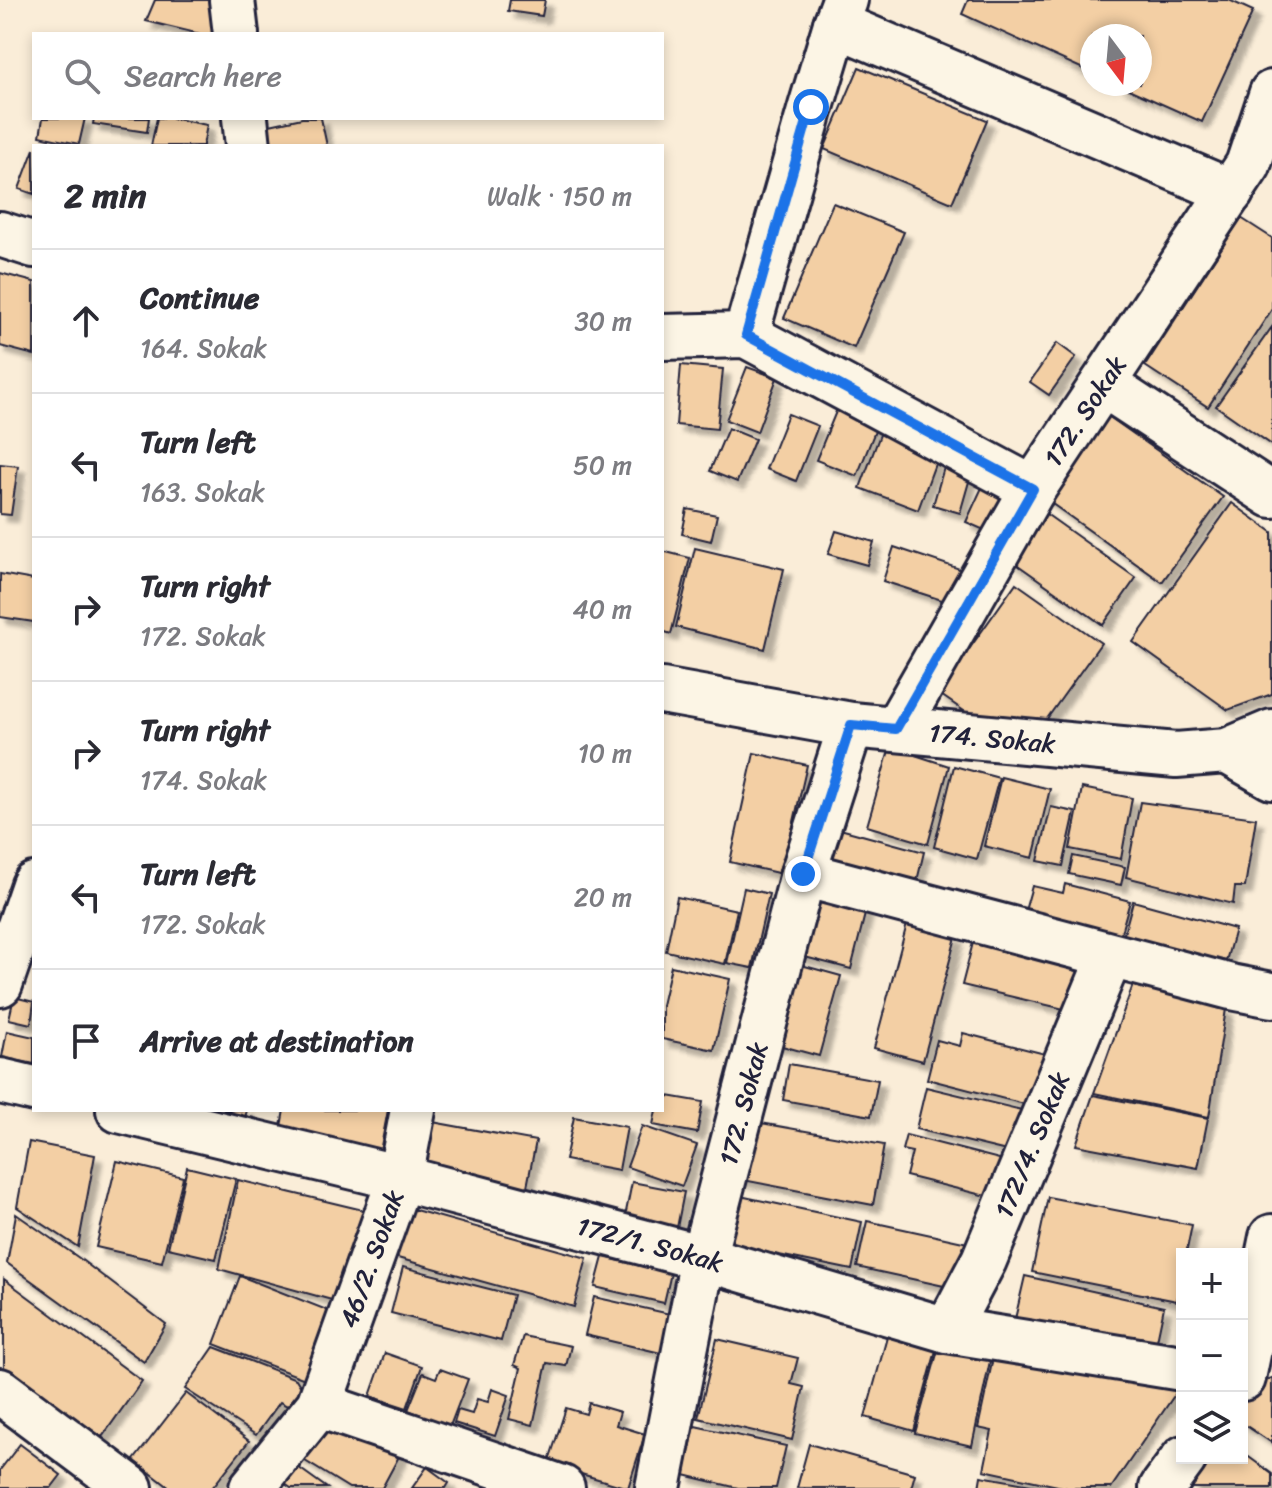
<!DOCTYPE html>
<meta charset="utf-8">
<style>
body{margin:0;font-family:Sriracha,sans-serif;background:#f2f2f3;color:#2b2b33}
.controls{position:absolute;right:24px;bottom:24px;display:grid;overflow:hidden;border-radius:0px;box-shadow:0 4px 12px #0003}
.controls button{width:72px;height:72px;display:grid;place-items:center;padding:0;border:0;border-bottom:2px solid #e1e1e2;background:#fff;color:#2b2b33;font:40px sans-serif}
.compass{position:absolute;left:1080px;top:24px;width:72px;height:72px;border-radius:50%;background:#fff;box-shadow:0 4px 12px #0003;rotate:164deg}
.stop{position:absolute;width:24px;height:24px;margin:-18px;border:6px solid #1a73e8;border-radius:50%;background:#fff}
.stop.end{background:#1a73e8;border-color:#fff;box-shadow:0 2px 8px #0008}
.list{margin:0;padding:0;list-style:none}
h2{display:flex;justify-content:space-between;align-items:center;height:104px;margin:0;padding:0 32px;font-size:34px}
h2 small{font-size:26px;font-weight:400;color:#7c7c81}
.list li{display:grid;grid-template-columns:52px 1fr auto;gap:24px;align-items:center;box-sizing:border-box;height:144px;padding:0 32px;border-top:2px solid #e1e1e2}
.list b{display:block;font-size:30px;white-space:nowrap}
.list p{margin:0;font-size:26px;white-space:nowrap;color:#7c7c81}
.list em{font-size:26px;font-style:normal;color:#7c7c81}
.icon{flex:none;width:44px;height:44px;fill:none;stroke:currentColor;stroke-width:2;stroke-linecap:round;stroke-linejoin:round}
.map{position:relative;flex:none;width:1272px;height:1488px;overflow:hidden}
.search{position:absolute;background:#fff;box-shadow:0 4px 12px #0003;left:32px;top:32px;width:632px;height:88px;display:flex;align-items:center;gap:20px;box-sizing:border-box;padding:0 28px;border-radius:0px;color:#7c7c81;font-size:30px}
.panel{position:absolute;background:#fff;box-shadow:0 4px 12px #0003;left:32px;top:144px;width:632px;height:968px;border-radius:0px}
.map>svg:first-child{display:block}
</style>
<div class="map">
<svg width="1272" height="1488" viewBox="0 0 1272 1488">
<defs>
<filter id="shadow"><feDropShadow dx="7" dy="7" stdDeviation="2" flood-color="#0004"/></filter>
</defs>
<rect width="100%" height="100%" fill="#faedd8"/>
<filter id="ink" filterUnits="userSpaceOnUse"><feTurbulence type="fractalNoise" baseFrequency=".0125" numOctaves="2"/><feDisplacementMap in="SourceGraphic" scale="16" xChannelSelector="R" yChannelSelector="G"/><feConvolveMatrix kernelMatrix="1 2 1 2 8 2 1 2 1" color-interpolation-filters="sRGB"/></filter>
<g filter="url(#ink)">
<g fill="#f3cfa4" stroke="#22223b" stroke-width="2" filter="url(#shadow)">
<polygon points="155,0 221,0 223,34 200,34 146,21"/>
<polygon points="510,0 545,0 542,16 508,11"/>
<polygon points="968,0 1229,0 1253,11 1202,122 1117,84 1140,84 1140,36 1092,36 1092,73 962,14"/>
<polygon points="859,67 987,120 952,203 824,149"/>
<polygon points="43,118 85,118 79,144 40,136"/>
<polygon points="94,118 149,118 147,132 93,124"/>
<polygon points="157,118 171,118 207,125 203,146 151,146"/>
<polygon points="302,118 321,118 327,146 269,146 265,126"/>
<polygon points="34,149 34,194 19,189"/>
<polygon points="833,203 904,232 854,348 784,318"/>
<polygon points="1241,218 1272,238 1272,309 1208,407 1145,366"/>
<polygon points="0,273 34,282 34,355 0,346"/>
<polygon points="1272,327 1272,445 1216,406"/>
<polygon points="1057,343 1076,357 1049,395 1030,382"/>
<polygon points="681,365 723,369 717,429 676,425"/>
<polygon points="747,367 777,378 757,432 726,420"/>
<polygon points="837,409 877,426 857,476 816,460"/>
<polygon points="1101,411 1223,497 1162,582 1041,496"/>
<polygon points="788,414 818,426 796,481 766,469"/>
<polygon points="728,428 755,439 737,482 710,471"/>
<polygon points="881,432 939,453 918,510 860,488"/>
<polygon points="0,464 18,466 11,515 0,514"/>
<polygon points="945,464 972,471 960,513 933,505"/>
<polygon points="985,481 1010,493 991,533 966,522"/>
<polygon points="1232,503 1272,532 1272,694 1228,710 1133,642"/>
<polygon points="687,509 717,515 711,541 682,534"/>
<polygon points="1042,511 1136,578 1103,625 1008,558"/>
<polygon points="836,531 874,542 867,565 828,554"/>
<polygon points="894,547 963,570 951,603 883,581"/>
<polygon points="695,548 784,569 765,649 676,627"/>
<polygon points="662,551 690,558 671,634 662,631"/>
<polygon points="0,574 34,580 34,622 0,617"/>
<polygon points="1016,583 1101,643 1036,734 996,733 938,693"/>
<polygon points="890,747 949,766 928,844 867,826"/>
<polygon points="754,753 807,765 782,874 730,862"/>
<polygon points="954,766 999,778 977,859 934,847"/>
<polygon points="1001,777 1050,789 1033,858 984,846"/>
<polygon points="1082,788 1132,798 1121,859 1070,849"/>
<polygon points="1140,802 1256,818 1245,887 1235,887 1233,904 1126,877"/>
<polygon points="1051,807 1075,812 1063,866 1038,861"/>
<polygon points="840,829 924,852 916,885 831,862"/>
<polygon points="1073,856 1125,867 1121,885 1069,874"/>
<polygon points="1065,884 1130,901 1116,950 1021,925 1032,886 1063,893"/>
<polygon points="744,888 769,894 752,968 727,963"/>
<polygon points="677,897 737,910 725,964 666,951"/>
<polygon points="812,897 866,910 851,969 797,955"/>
<polygon points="1133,901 1235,929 1221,979 1119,952"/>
<polygon points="907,924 956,937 923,1061 874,1048"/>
<polygon points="976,931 1094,960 1081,1013 962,985"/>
<polygon points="794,963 841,976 819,1056 771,1043"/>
<polygon points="671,966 730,979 714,1050 662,1039 662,1005"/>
<polygon points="1133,985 1226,1009 1209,1117 1094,1093"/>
<polygon points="14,997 34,1002 31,1024 9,1019"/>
<polygon points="7,1031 34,1037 34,1064 2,1057"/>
<polygon points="963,1033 1049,1055 1036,1107 927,1079 937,1040 960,1046"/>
<polygon points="789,1064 878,1080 871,1116 783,1100"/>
<polygon points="926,1087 1030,1112 1019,1154 916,1129"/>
<polygon points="662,1095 703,1102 697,1133 653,1125 656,1110 662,1110"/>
<polygon points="1093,1095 1208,1118 1198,1168 1076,1145"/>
<polygon points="180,1110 247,1110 242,1130"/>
<polygon points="284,1110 388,1110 378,1162 278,1143"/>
<polygon points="574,1117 627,1127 619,1170 565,1160"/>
<polygon points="427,1121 536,1141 525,1197 417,1177"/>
<polygon points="750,1121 884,1145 873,1205 738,1179"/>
<polygon points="642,1126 697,1145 682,1186 627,1167"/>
<polygon points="906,1135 1007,1161 998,1199 906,1176 912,1152 902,1150"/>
<polygon points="29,1142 95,1155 78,1247 17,1207"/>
<polygon points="117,1161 183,1177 162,1262 96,1247"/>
<polygon points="187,1167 236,1179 216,1259 168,1248"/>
<polygon points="238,1180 367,1211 339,1302 219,1269"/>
<polygon points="632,1182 684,1192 675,1238 623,1227"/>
<polygon points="740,1196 862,1222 852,1270 730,1245"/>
<polygon points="1048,1197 1192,1225 1186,1254 1182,1254 1182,1276 1177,1301 1032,1272"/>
<polygon points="408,1208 587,1258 574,1307 394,1257"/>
<polygon points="16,1214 79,1258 166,1324 144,1362 7,1263"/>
<polygon points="867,1221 977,1245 967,1291 857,1267"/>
<polygon points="603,1257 671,1273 664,1303 595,1287"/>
<polygon points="403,1267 513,1295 501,1341 391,1313"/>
<polygon points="240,1276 332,1312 305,1379 214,1344"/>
<polygon points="1025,1276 1164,1307 1155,1350 1015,1319"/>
<polygon points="4,1279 142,1381 102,1437 4,1367"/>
<polygon points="594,1297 670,1314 661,1353 585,1335"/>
<polygon points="892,1319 941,1332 914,1431 865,1417"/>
<polygon points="943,1332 994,1342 972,1446 915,1433"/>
<polygon points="523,1336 571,1346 566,1366 547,1363 533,1425 509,1419 521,1368 514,1365"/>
<polygon points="717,1339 798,1358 791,1384 804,1387 792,1440 698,1418"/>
<polygon points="996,1344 1182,1384 1111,1488 1067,1488 984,1470 992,1431 978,1428"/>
<polygon points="214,1347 296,1379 304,1392 291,1408 280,1402 256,1435 185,1389"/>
<polygon points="385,1353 422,1366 407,1408 370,1396"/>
<polygon points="440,1369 468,1379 450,1426 408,1410 423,1373 436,1378"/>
<polygon points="1272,1378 1272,1443 1242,1423 1242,1406 1256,1384"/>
<polygon points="492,1389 509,1395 495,1436 454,1423 458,1410 472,1414 477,1399 488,1402"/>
<polygon points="186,1393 249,1441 212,1488 170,1488 134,1460"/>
<polygon points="589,1403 620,1412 616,1425 645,1434 628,1488 548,1464 566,1408 586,1414"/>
<polygon points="328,1419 404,1447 382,1488 349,1488 297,1456"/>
<polygon points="695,1426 786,1446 776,1488 738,1488 684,1475"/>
<polygon points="20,1444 61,1475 51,1488 0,1488 0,1470"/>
<polygon points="809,1444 915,1474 911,1488 797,1488"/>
<polygon points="1242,1452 1272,1474 1272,1488 1193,1488 1189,1474 1200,1458 1242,1458"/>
<polygon points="295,1465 327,1488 291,1488 282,1482"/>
<polygon points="427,1467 449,1483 446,1488 412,1488"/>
<polygon points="981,1476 1048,1488 979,1488"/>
</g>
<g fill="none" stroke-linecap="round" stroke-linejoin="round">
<defs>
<g id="street">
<polyline points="232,0 236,34"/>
<polyline points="836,24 1231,192"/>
<polyline points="245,118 248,146"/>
<polyline points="0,234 34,245"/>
<polyline points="746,335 811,107 836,24 845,0"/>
<polyline points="662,337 746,335 1033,489"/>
<polyline points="1103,384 1272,495"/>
<path id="s1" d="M 662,691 L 851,725 L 1176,755 L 1227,751 L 1272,732"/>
<path id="s2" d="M 896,729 L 1033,489 L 1248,165 L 1272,93"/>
<polyline points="1227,751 1272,777"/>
<polyline points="803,874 1231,987 1272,995"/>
<polyline points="0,984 34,885"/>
<polyline points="0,1081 34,1089"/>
<path id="s3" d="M 119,1110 L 400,1178 L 703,1258 L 947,1330 L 1182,1368"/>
<path id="s4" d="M 947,1330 L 984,1260 L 1110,956"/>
<polyline points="1243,1378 1272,1237"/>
<polyline points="0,1391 130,1488"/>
<polyline points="319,1405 562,1488"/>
<path id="s5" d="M 252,1488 L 319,1405 L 400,1178 L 413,1110"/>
<path id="s6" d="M 658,1488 L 703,1258 L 803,874 L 851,725"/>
<polyline points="1162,1488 1184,1458"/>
</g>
</defs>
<use href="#street" stroke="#22223b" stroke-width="50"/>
<use href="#street" stroke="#fcf5e5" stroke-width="44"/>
</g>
</g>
<g fill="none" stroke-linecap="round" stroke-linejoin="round" filter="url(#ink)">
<polyline stroke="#1a73e8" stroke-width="10" points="803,874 851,725 896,729 1033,489 746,335 811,107"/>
</g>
<g text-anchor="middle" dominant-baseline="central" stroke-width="7" stroke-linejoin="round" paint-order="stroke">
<g font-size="26" fill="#22223b" stroke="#fcf5e5">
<text stroke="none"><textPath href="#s2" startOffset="370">172. Sokak</textPath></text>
<text stroke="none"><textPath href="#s1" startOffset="334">174. Sokak</textPath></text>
<text stroke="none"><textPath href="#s6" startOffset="394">172. Sokak</textPath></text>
<text stroke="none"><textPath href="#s4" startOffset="204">172/4. Sokak</textPath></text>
<text stroke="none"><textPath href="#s3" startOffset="548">172/1. Sokak</textPath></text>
<text stroke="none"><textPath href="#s5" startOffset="262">46/2. Sokak</textPath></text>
</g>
</g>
</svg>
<div class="controls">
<button>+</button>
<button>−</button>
<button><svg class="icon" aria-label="layers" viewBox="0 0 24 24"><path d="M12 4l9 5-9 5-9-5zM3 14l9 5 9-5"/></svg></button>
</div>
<svg class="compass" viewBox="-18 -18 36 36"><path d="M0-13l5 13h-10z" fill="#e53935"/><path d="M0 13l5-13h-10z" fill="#7c7c81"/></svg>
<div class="stop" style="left:811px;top:107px"></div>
<div class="stop end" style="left:803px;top:874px"></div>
<div class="search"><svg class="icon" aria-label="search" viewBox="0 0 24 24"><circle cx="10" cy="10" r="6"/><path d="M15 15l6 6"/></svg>Search here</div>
<section class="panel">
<h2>2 min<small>Walk · 150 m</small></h2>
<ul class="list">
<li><svg class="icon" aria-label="ahead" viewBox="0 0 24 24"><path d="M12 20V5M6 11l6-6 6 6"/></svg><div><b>Continue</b><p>164. Sokak</p></div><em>30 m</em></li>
<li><svg class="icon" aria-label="left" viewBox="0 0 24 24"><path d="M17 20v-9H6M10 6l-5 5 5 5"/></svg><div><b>Turn left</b><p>163. Sokak</p></div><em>50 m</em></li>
<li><svg class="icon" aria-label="right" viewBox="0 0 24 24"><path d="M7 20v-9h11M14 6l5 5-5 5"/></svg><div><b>Turn right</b><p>172. Sokak</p></div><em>40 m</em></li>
<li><svg class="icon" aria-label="right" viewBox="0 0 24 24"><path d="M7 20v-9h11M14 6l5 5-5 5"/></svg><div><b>Turn right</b><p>174. Sokak</p></div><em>10 m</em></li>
<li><svg class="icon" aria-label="left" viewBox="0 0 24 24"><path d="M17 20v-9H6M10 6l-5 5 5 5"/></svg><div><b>Turn left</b><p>172. Sokak</p></div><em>20 m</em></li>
<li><svg class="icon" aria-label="arrive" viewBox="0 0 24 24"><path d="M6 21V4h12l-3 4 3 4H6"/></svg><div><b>Arrive at destination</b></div></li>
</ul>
</section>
</div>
